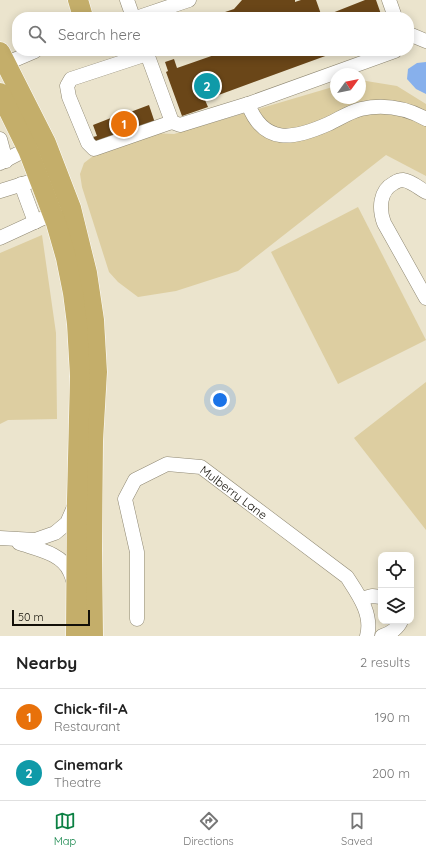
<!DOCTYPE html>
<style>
body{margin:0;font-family:Quicksand,sans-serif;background:#f6f6f6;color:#222}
.controls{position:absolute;right:12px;bottom:12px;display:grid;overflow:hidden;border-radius:8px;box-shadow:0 2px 10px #0003}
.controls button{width:36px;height:36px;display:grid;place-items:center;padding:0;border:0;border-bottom:1px solid #e0e0e0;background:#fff;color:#222;font:20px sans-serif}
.compass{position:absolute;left:330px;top:68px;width:36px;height:36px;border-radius:50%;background:#fff;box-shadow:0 2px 10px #0003;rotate:57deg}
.scale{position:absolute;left:12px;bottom:10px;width:78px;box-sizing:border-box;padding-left:4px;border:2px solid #131008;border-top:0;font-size:11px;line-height:14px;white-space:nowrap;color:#131008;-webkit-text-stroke:3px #ebe4cd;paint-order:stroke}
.you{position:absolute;left:220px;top:400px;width:14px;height:14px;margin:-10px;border:3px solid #fff;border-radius:50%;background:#1a73e8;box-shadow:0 0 0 6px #1a73e833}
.badge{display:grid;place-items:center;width:26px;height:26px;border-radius:50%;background:#0b8043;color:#fff;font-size:13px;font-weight:700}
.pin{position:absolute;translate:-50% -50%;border:2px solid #fff;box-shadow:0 1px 4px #0006}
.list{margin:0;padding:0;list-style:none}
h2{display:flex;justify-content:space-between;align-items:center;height:52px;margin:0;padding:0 16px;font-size:17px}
h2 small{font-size:13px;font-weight:400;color:#767676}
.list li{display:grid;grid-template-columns:26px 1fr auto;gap:12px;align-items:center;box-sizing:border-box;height:56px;padding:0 16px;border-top:1px solid #e0e0e0}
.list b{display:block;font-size:15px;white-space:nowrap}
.list p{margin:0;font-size:13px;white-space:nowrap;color:#767676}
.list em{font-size:13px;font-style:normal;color:#767676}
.icon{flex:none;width:22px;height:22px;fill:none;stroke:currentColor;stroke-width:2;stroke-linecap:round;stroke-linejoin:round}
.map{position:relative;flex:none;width:426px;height:636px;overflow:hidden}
.search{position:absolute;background:#fff;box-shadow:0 2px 10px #0003;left:12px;right:12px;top:12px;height:44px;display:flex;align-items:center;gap:10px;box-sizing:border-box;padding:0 14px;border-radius:16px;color:#767676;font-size:15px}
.sheet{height:164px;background:#fff}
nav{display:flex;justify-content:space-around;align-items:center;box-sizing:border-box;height:56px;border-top:1px solid #e0e0e0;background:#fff;font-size:11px;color:#767676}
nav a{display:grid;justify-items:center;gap:2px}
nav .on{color:#0b8043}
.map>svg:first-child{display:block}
</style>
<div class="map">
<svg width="426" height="636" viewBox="0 0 426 636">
<rect width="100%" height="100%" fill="#ebe4cd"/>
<g fill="#ddcea1">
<polygon points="360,80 397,86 426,104 426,176 386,155 238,271 176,291 138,297 118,282 109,272 82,187 80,174 84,163 97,153 153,133 174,134 336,86 336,98 360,98"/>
<polygon points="358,207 426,340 338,384 271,252"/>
<polygon points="42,235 56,333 57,419 8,420 0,424 0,253"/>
<polygon points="426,382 426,530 354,438"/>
</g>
<polygon fill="#87b0ec" points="426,62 426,94 416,89 407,79 408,69 417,63"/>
<g fill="#6a4618">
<polygon points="242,0 295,0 295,2 301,0 316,0 322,17 365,0 376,0 382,17 227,17 225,12 234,9"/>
<polygon points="219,51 339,51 205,100 208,107 182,116 166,72 168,71 165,62 174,59 177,68 220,53"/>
<polygon points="149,105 155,123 96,145 93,137 97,136 93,125 116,116 117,117"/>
</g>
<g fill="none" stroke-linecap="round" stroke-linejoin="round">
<defs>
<g id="minor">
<polyline points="127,0 133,17"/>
<polyline points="389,0 395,17"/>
<polyline points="139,17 189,0"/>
<polyline points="409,34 426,41"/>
<polyline points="146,51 172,122 180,125 248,104 395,51"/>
<polyline points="147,54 71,79 67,86 69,97 88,143 94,149 172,122"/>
<polyline points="0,66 35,51"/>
<path d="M 248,104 C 264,146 294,139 328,124 C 339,119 349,112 361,109 C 384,104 406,108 426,119"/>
<polyline points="0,139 6,161"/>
<polyline points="0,163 27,149"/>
<polyline points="21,184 35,222"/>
<polyline points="0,191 39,179"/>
<path d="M 426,192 C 419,188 411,181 403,180 C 399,180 397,181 394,183 C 379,191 379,209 384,223 L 426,298"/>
<polyline points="0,238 52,214"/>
<polyline points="0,538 35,540 55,533 67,523 74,507"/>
<path d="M 19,543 C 36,549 62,553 70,572 C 72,576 73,580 74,584"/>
<polyline points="361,599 372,596 381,597"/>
<path id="s1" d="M 137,619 L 137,552 L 125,499 L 135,480 L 167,464 L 201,467 L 347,577 C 358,594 373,614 367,636"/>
<path d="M 382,636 C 390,634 398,628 401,621"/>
</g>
<g id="highway">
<polyline points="78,0 83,17"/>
<polyline points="0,52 46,143 71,208 87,273 94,320 97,372 93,441 92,550 93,636"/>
<polyline points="0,93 28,150 56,223 66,258 73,293 77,324 80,376 77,500 76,636"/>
</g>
</defs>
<use href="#minor" stroke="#8e8772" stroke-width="15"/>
<use href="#highway" stroke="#fff" stroke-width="21"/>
<use href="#minor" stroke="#fff" stroke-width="14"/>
<use href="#highway" stroke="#c4ae6a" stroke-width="20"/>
</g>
<g text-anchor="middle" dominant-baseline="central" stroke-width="4" stroke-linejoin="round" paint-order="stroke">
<g font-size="12" fill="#131008" stroke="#ebe4cd">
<text stroke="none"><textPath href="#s1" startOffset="254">Mulberry Lane</textPath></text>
</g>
</g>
</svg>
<div class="controls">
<button><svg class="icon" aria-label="locate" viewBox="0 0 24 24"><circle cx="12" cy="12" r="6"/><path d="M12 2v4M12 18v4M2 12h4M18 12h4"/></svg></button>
<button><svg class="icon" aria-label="layers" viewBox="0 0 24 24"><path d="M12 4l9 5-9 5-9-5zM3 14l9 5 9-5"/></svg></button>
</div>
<svg class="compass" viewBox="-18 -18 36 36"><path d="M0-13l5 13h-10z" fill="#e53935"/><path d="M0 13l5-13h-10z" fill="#767676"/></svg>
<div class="scale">50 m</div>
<div class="you"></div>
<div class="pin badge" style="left:124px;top:124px;background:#e8710a">1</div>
<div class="pin badge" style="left:207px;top:86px;background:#0f9aa8">2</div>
<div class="search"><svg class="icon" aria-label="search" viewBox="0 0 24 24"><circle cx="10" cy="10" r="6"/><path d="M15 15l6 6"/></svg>Search here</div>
</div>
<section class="sheet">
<h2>Nearby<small>2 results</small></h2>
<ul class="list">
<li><span class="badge" style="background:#e8710a">1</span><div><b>Chick-fil-A</b><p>Restaurant</p></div><em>190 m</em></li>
<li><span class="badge" style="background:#0f9aa8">2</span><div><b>Cinemark</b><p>Theatre</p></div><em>200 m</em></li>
</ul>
</section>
<nav>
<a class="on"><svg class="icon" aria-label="map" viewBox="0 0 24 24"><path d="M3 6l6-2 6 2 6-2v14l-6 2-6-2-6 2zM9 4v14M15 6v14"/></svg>Map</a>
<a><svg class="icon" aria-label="directions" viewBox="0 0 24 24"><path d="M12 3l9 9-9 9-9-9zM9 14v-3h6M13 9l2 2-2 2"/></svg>Directions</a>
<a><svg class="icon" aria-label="saved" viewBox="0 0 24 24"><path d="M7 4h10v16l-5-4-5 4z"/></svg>Saved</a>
</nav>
